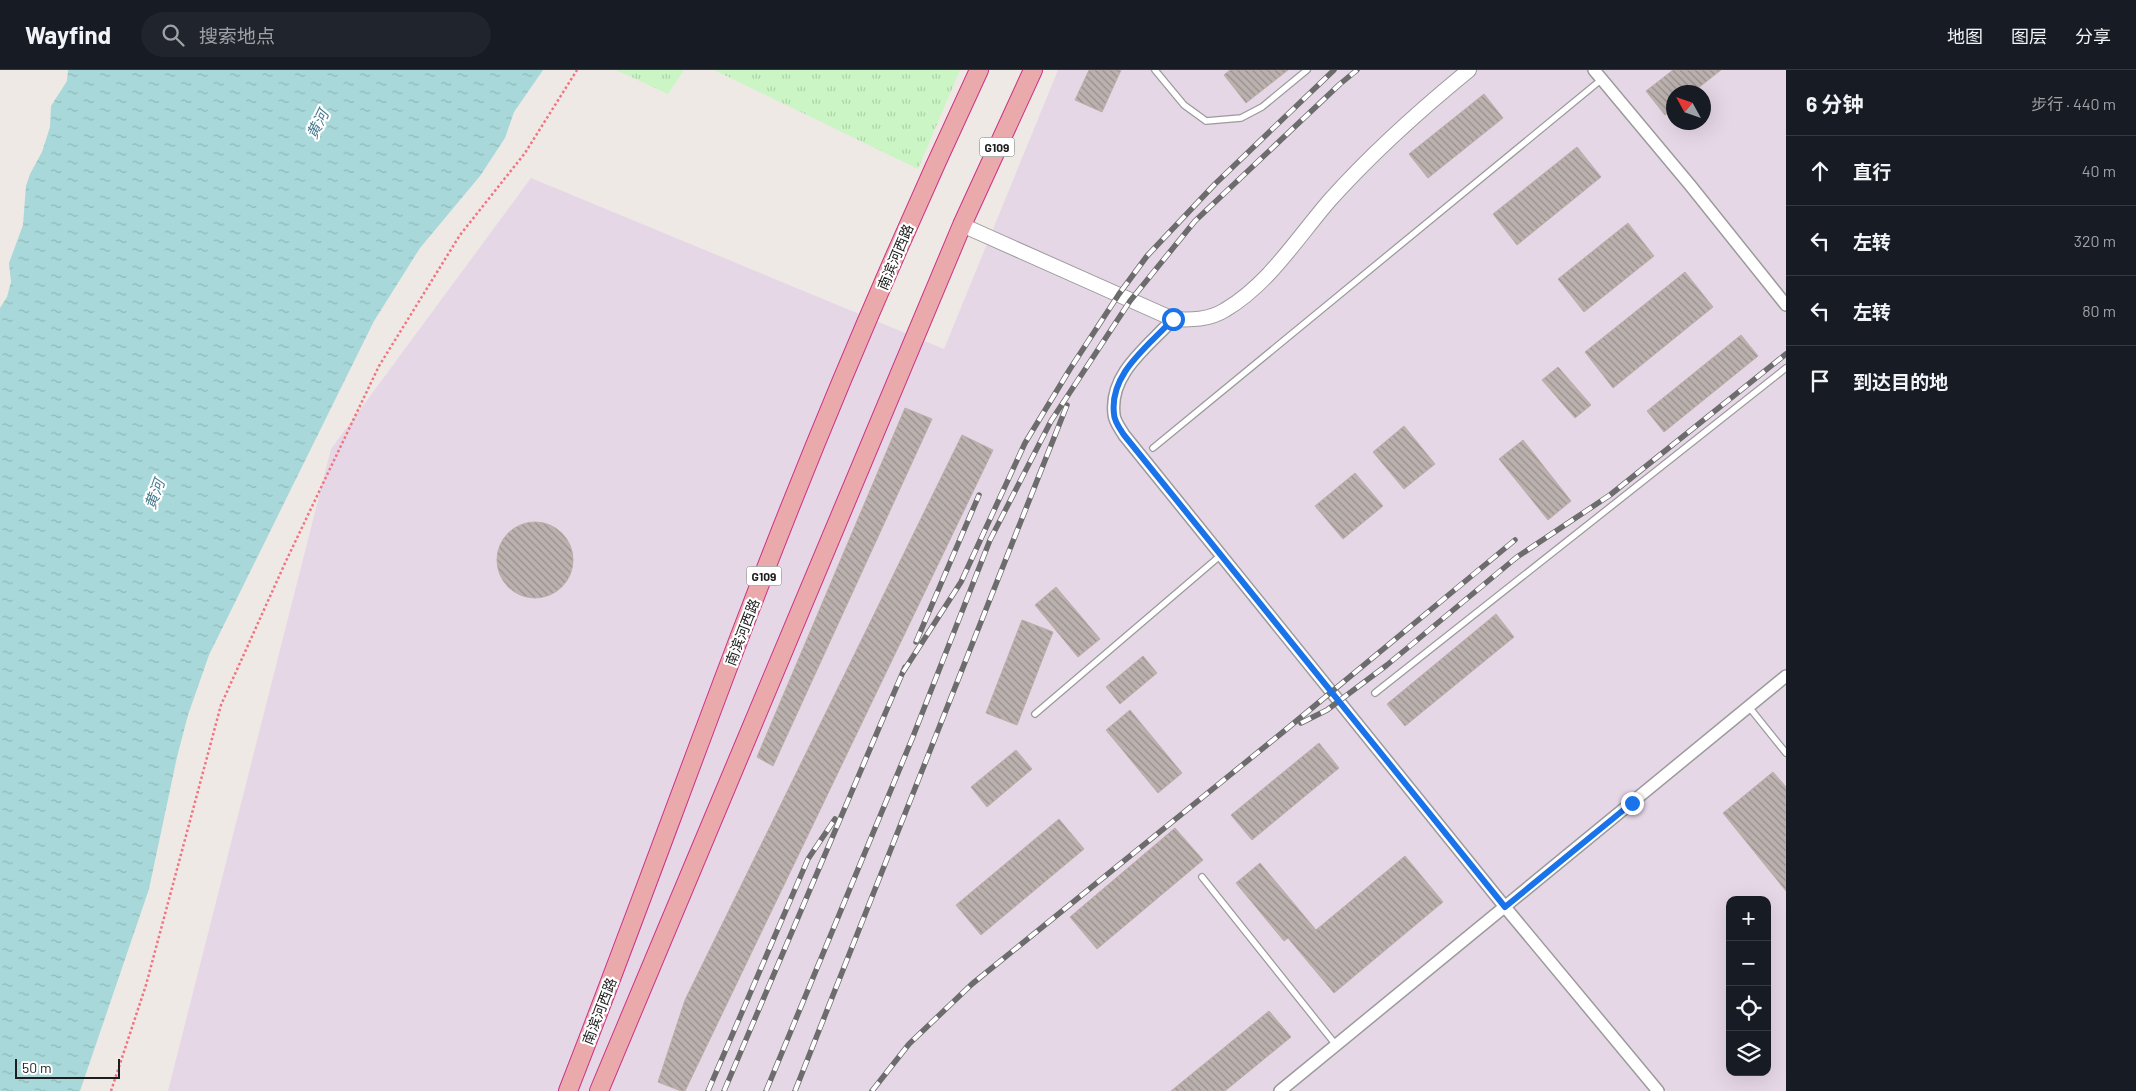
<!DOCTYPE html>
<html lang="zh">
<meta charset="utf-8">
<style>
body{margin:0;font-family:Barlow,"Noto Sans SC",sans-serif;background:#20242c;color:#f1f3f6}
.controls{position:absolute;right:15px;bottom:15px;display:grid;overflow:hidden;border-radius:10px;box-shadow:0 5px 20px #0002}
.controls button{width:45px;height:45px;display:grid;place-items:center;padding:0;border:0;border-bottom:1px solid #363941;background:#171b24;color:#f1f3f6;font:25px sans-serif}
.compass{position:absolute;left:1666px;top:15px;width:45px;height:45px;border-radius:50%;background:#171b24;box-shadow:0 5px 20px #0002;rotate:310deg}
.scale{position:absolute;left:15px;bottom:12px;width:105px;box-sizing:border-box;padding-left:5px;border:2px solid #1e1e1e;border-top:0;font-size:14px;line-height:18px;white-space:nowrap;color:#1e1e1e;-webkit-text-stroke:4px #fff;paint-order:stroke}
.stop{position:absolute;width:15px;height:15px;margin:-11px;border:4px solid #1a73e8;border-radius:50%;background:#fff}
.stop.end{background:#1a73e8;border-color:#fff;box-shadow:0 1px 5px #0008}
.list{margin:0;padding:0;list-style:none}
h2{display:flex;justify-content:space-between;align-items:center;height:65px;margin:0;padding:0 20px;font-size:21px}
h2 small{font-size:16px;font-weight:400;color:#9ea1a6}
.list li{display:grid;grid-template-columns:32px 1fr auto;gap:15px;align-items:center;box-sizing:border-box;height:70px;padding:0 20px;border-top:1px solid #363941}
.list b{display:block;font-size:19px;white-space:nowrap}
.list em{font-size:16px;font-style:normal;color:#9ea1a6}
.icon{flex:none;width:28px;height:28px;fill:none;stroke:currentColor;stroke-width:2;stroke-linecap:round;stroke-linejoin:round}
.map{position:relative;flex:none;width:1786px;height:1021px;overflow:hidden}
header{display:flex;align-items:center;gap:30px;box-sizing:border-box;height:70px;padding:0 25px;background:#171b24;border-bottom:1px solid #363941}
header strong{font-size:24px}
nav{display:flex;gap:28px;margin-inline-start:auto;font-size:18px}
.search{width:350px;height:45px;background:#20242c;display:flex;align-items:center;gap:12px;box-sizing:border-box;padding:0 18px;border-radius:28px;color:#9ea1a6;font-size:19px}
main{display:flex}
aside{flex:1;background:#171b24}
.map>svg:first-child{display:block}
</style>
<header>
<strong>Wayfind</strong>
<div class="search"><svg class="icon" aria-label="search" viewBox="0 0 24 24"><circle cx="10" cy="10" r="6"/><path d="M15 15l6 6"/></svg>搜索地点</div>
<nav><a>地图</a><a>图层</a><a>分享</a></nav>
</header>
<main>
<div class="map">
<svg width="1786" height="1021" viewBox="0 0 1786 1021">
<defs>
<pattern id="park-tufts" width="24" height="20" patternUnits="userSpaceOnUse" patternTransform="scale(1.25)"><rect width="24" height="20" fill="#cbf5c5"/><path d="M3 7l-1-3M5 7V3M7 7l1-3M15 17l-1-3M17 17v-4M19 17l1-3" fill="none" stroke="#aed2a9"/></pattern>
<pattern id="water-ripples" width="26" height="14" patternUnits="userSpaceOnUse" patternTransform="scale(1.25)"><rect width="26" height="14" fill="#a8d8d9"/><path d="M2 4q2-2 4 0t4 0M15 11q2-2 4 0t4 0" fill="none" stroke="#90b9ba"/></pattern>
<pattern id="building-back-hatch" width="6" height="6" patternUnits="userSpaceOnUse" patternTransform="scale(1.25)"><rect width="6" height="6" fill="#bbb1ae"/><path d="M-1 5l2 2M0 0l6 6M5-1l2 2" fill="none" stroke="#978f8d"/></pattern>
</defs>
<rect width="100%" height="100%" fill="#eee9e5"/>
<path fill="#e6d7e7" fill-rule="evenodd" d="M 1058,0 L 1786,0 L 1786,1021 L 168,1021 L 331,379 L 531,108 L 944,279 ZM 1674,22 L 1704,22 L 1704,52 L 1674,52 ZM 1730,830 L 1767,830 L 1767,1002 L 1730,1002 Z"/>
<g fill="url(#park-tufts)">
<polygon points="616,0 684,0 668,24"/>
<polygon points="714,0 960,0 918,99"/>
</g>
<polygon fill="url(#water-ripples)" points="68,0 543,0 514,42 505,68 480,106 420,178 374,251 209,585 188,645 177,687 149,819 80,1021 0,1021 0,238 7,227 11,212 9,193 23,155 26,116 30,104 42,82 50,57 51,36 67,11"/>
<g fill="url(#building-back-hatch)" stroke="#bfada8">
<polygon points="1089,0 1121,0 1102,42 1075,30"/>
<polygon points="1230,0 1288,0 1246,33 1224,5"/>
<polygon points="1673,0 1721,0 1693,22 1674,22 1674,38 1665,45 1646,21"/>
<polygon points="1484,24 1503,48 1428,108 1409,84"/>
<polygon points="1577,77 1601,107 1517,175 1493,144"/>
<polygon points="1628,153 1654,186 1584,242 1558,209"/>
<polygon points="1685,202 1713,237 1613,318 1585,282"/>
<polygon points="1741,265 1758,286 1664,362 1647,341"/>
<polygon points="1558,297 1591,335 1575,348 1542,310"/>
<polygon points="905,338 932,349 773,696 757,687"/>
<polygon points="1404,356 1435,394 1404,419 1373,382"/>
<polygon points="962,365 993,380 685,1021 681,1021 658,1012 685,930"/>
<polygon points="1523,370 1571,431 1548,450 1499,389"/>
<polygon points="1355,403 1383,436 1343,469 1315,436"/>
<circle cx="535" cy="490" r="38"/>
<polygon points="1056,517 1100,569 1078,587 1035,535"/>
<polygon points="1496,544 1514,567 1405,656 1387,634"/>
<polygon points="1022,550 1053,562 1017,655 986,643"/>
<polygon points="1143,586 1157,603 1120,634 1106,617"/>
<polygon points="1130,640 1182,703 1158,723 1106,660"/>
<polygon points="1319,673 1339,698 1252,770 1231,745"/>
<polygon points="1016,680 1032,699 987,737 971,717"/>
<polygon points="1773,702 1786,717 1786,821 1723,743"/>
<polygon points="1059,749 1084,779 981,865 956,835"/>
<polygon points="1175,758 1203,790 1097,879 1070,847"/>
<polygon points="1405,786 1443,832 1334,923 1288,868 1284,871 1236,813 1260,793 1316,860"/>
<polygon points="1269,941 1291,967 1225,1021 1171,1021"/>
</g>
<g fill="none" stroke-linecap="round" stroke-linejoin="round">
<defs>
<g id="service">
<polyline points="1155,0 1184,35 1206,51 1241,48 1262,37 1307,0"/>
<polyline points="1153,378 1602,9"/>
<polyline points="1375,623 1786,298"/>
<polyline points="1749,637 1786,683"/>
<polyline points="1035,644 1221,485"/>
<polyline points="1202,807 1336,975"/>
</g>
<g id="minor">
<polyline points="1594,0 1690,115 1786,235"/>
<path d="M 1173,249 C 1149,276 1109,303 1114,344 C 1114,351 1120,358 1124,365 L 1505,837 L 1658,1021"/>
<polyline points="1280,1021 1786,606"/>
</g>
<path id="tertiary" d="M 962,155 L 1173,249 C 1191,250 1209,250 1225,240 C 1269,214 1297,168 1330,130 C 1373,82 1420,40 1469,0"/>
<g id="trunk">
<path d="M 568,1021 C 629,865 686,707 746,550 C 817,364 895,180 979,0"/>
<polyline points="599,1021 962,155 1033,0"/>
</g>
</defs>
<use href="#service" stroke="#9b9b9b" stroke-width="8"/>
<use href="#minor" stroke="#9b9b9b" stroke-width="14"/>
<use href="#tertiary" stroke="#9b9b9b" stroke-width="16"/>
<use href="#trunk" stroke="#cd3187" stroke-width="20"/>
<polyline stroke="#f07481" stroke-width="2.5" stroke-dasharray="2.5 2.5" stroke-linecap="butt" points="111,1021 146,915 221,635 286,491 379,296 460,165 525,83 577,0"/>
<use href="#service" stroke="#fff" stroke-width="5.5"/>
<use href="#minor" stroke="#fff" stroke-width="11"/>
<use href="#tertiary" stroke="#fff" stroke-width="14"/>
<use href="#trunk" stroke="#eaa9aa" stroke-width="18"/>
<defs>
<g id="rail">
<polyline points="916,572 979,425"/>
<polyline points="903,602 961,512 1025,373 1070,299 1119,224 1147,186 1215,114 1334,0"/>
<polyline points="1301,653 1327,640 1387,595 1517,487 1610,425 1786,284"/>
<polyline points="708,1021 808,789 835,749"/>
<polyline points="724,1021 905,597"/>
<polyline points="766,1021 912,669 990,470 1051,351 1130,231 1195,151 1340,14 1357,0"/>
<polyline points="795,1021 1067,335"/>
<polyline points="872,1021 909,974 972,914 1283,662 1515,470"/>
</g>
</defs>
<use href="#rail" stroke="#6c6c6c" stroke-width="5.5"/>
<use href="#rail" stroke="#fff" stroke-width="4" stroke-dasharray="11" stroke-linecap="butt"/>
</g>
<g fill="none" stroke-linecap="round" stroke-linejoin="round">
<path stroke="#1a73e8" stroke-width="6" d="M 1173,249 C 1149,276 1109,303 1114,344 C 1114,351 1120,359 1124,365 L 1505,837 L 1632,733"/>
</g>
<g text-anchor="middle" dominant-baseline="central" stroke-width="4.5" stroke-linejoin="round" paint-order="stroke">
<g fill="#fff" stroke="#626262" stroke-width="1">
<rect x="979.5" y="67.5" width="35" height="19" rx="4"/>
<rect x="746.5" y="496.5" width="35" height="19" rx="4"/>
</g>
<g font-size="12" font-weight="bold" fill="#1e1e1e">
<text x="997" y="77">G109</text>
<text x="764" y="506">G109</text>
</g>
<g font-size="14" fill="#1e1e1e" stroke="#fff">
<text transform="translate(895 187) rotate(-67)">南滨河西路</text>
<text transform="translate(742 562) rotate(-69)">南滨河西路</text>
<text transform="translate(599 941) rotate(-69)">南滨河西路</text>
</g>
<g font-size="15" font-style="italic" fill="#477b90" stroke="#fff">
<text transform="translate(317 54) rotate(-64)">黄河</text>
<text transform="translate(154 424) rotate(-70)">黄河</text>
</g>
</g>
</svg>
<div class="controls">
<button>+</button>
<button>−</button>
<button><svg class="icon" aria-label="locate" viewBox="0 0 24 24"><circle cx="12" cy="12" r="6"/><path d="M12 2v4M12 18v4M2 12h4M18 12h4"/></svg></button>
<button><svg class="icon" aria-label="layers" viewBox="0 0 24 24"><path d="M12 4l9 5-9 5-9-5zM3 14l9 5 9-5"/></svg></button>
</div>
<svg class="compass" viewBox="-18 -18 36 36"><path d="M0-13l5 13h-10z" fill="#e53935"/><path d="M0 13l5-13h-10z" fill="#9ea1a6"/></svg>
<div class="scale">50 m</div>
<div class="stop" style="left:1173px;top:249px"></div>
<div class="stop end" style="left:1632px;top:733px"></div>
</div>
<aside>
<h2>6 分钟<small>步行 · 440 m</small></h2>
<ul class="list">
<li><svg class="icon" aria-label="ahead" viewBox="0 0 24 24"><path d="M12 20V5M6 11l6-6 6 6"/></svg><div><b>直行</b></div><em>40 m</em></li>
<li><svg class="icon" aria-label="left" viewBox="0 0 24 24"><path d="M17 20v-9H6M10 6l-5 5 5 5"/></svg><div><b>左转</b></div><em>320 m</em></li>
<li><svg class="icon" aria-label="left" viewBox="0 0 24 24"><path d="M17 20v-9H6M10 6l-5 5 5 5"/></svg><div><b>左转</b></div><em>80 m</em></li>
<li><svg class="icon" aria-label="arrive" viewBox="0 0 24 24"><path d="M6 21V4h12l-3 4 3 4H6"/></svg><div><b>到达目的地</b></div></li>
</ul>
</aside>
</main>
